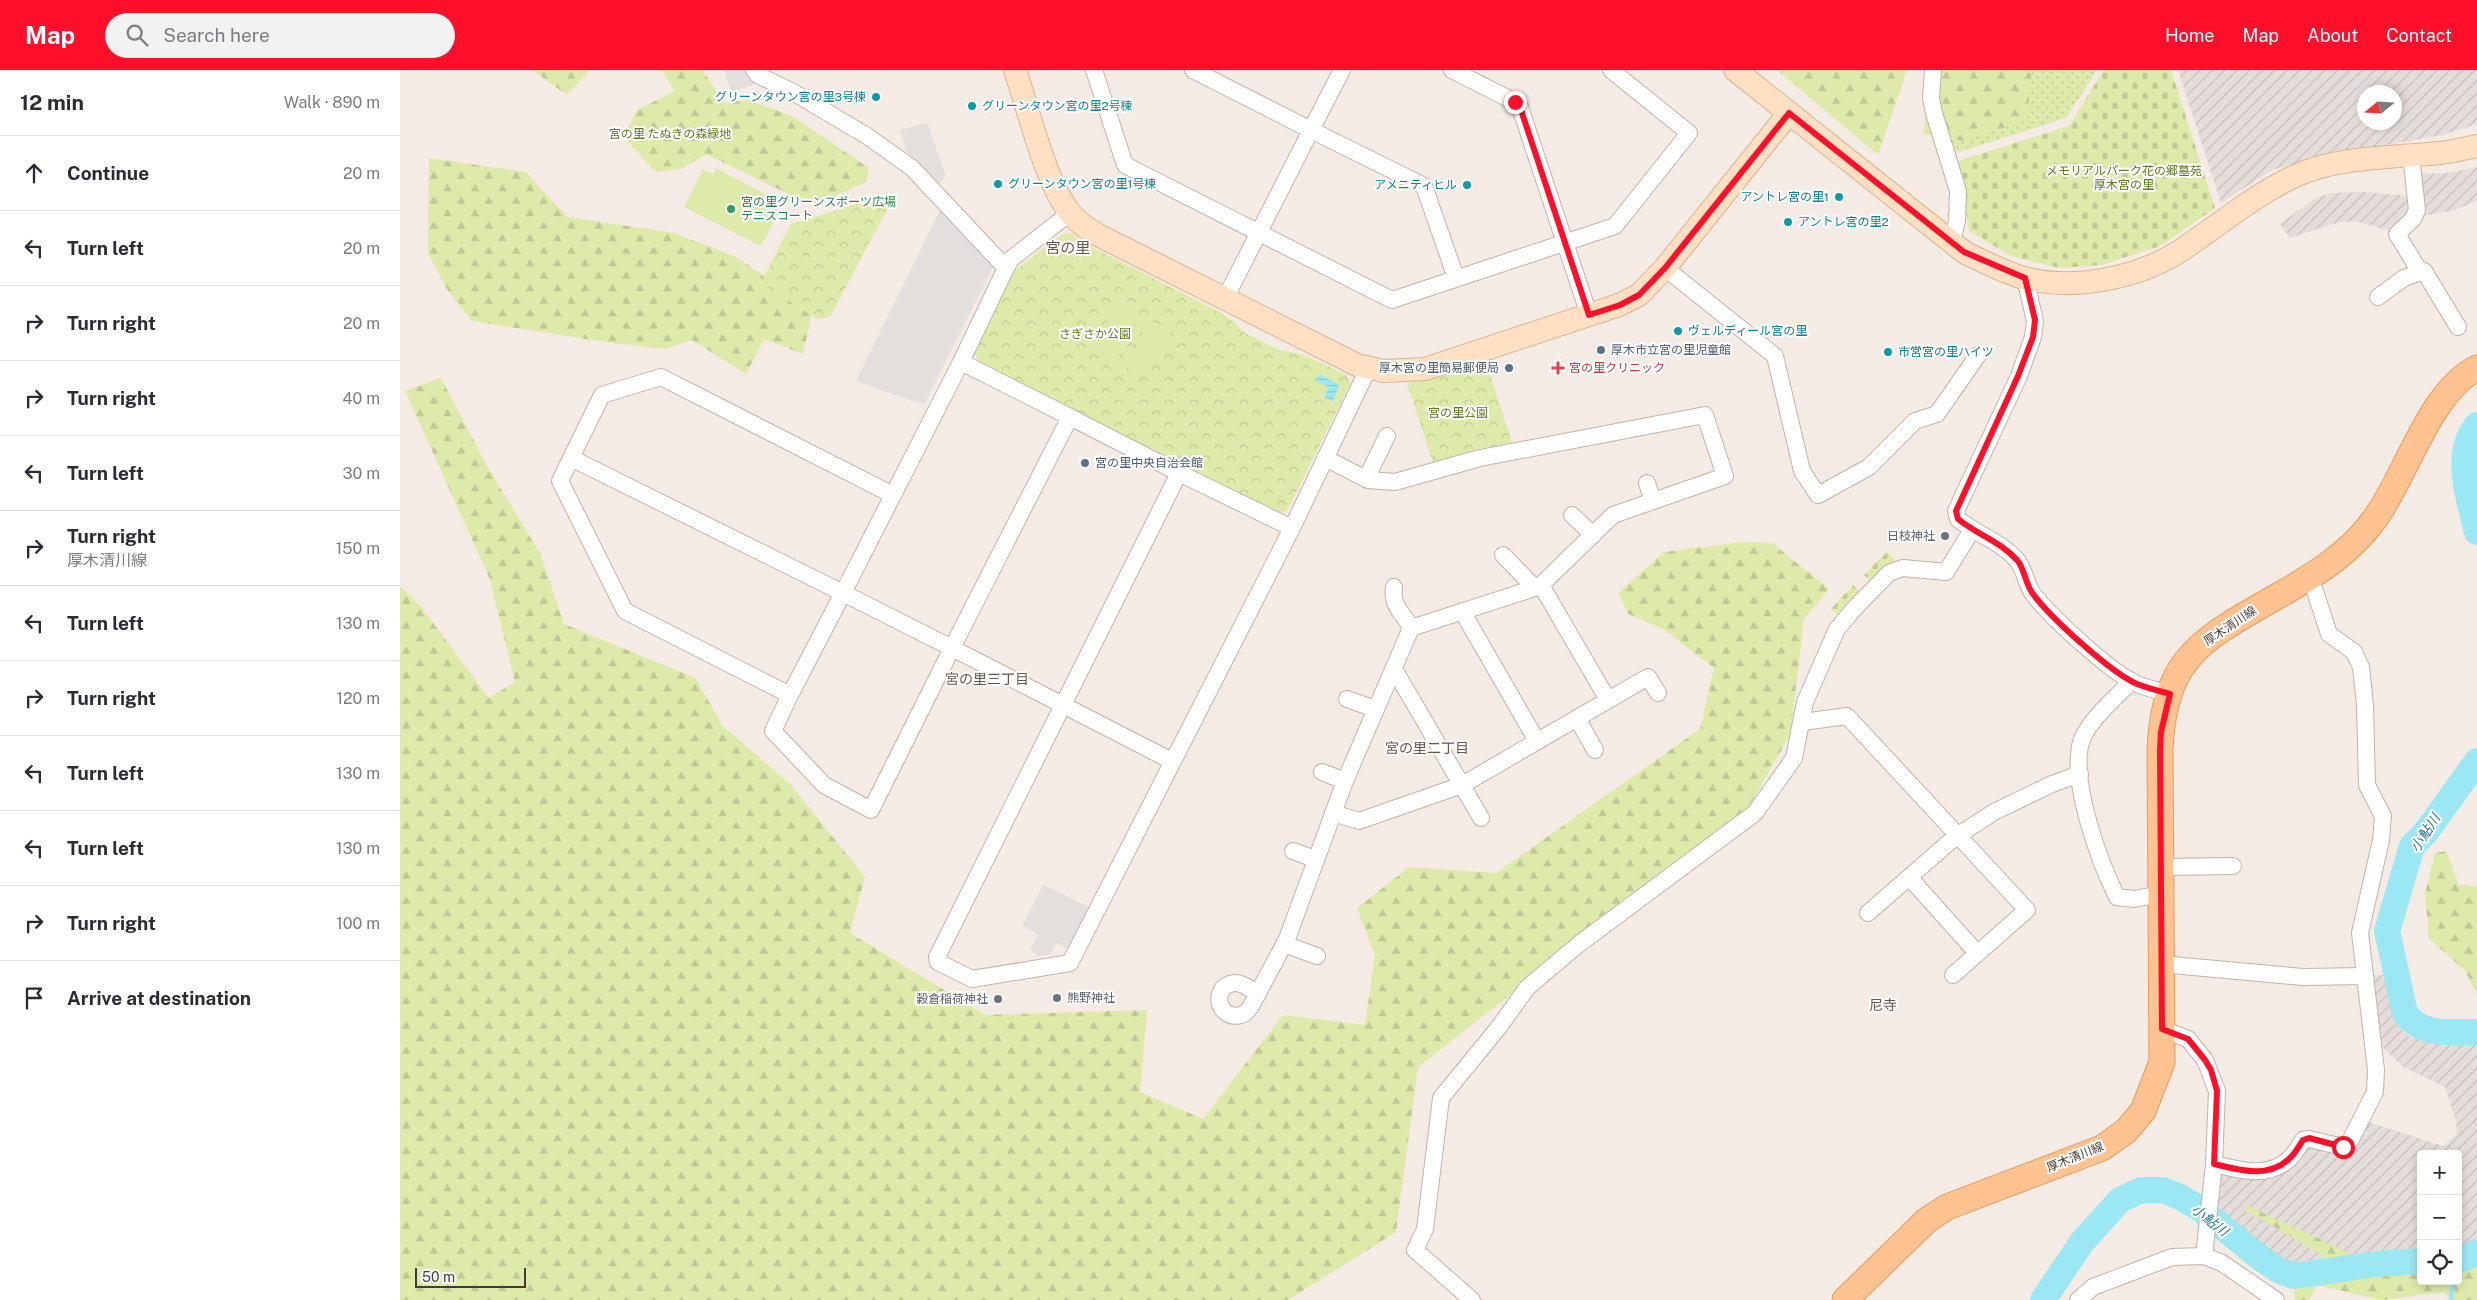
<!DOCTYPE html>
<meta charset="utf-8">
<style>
body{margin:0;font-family:"Public Sans","Noto Sans JP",sans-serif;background:#f2f2f3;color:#2b2b33}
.controls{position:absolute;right:15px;bottom:15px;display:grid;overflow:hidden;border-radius:5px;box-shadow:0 2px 8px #0003}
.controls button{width:45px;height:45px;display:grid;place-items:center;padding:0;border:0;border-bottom:1px solid #e1e1e2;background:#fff;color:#2b2b33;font:25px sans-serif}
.compass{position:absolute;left:1957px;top:15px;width:45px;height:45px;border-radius:50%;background:#fff;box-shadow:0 2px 8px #0003;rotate:252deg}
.scale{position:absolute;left:15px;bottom:12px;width:111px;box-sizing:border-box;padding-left:5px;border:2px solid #453a34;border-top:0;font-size:14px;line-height:18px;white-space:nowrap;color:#453a34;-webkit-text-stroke:4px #fff;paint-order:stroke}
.stop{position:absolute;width:15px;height:15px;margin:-11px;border:4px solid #ff0f29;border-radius:50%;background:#fff}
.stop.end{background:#ff0f29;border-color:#fff;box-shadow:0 1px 5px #0008}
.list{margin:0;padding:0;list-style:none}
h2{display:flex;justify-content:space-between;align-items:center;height:65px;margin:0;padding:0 20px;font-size:21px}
h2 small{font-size:16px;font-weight:400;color:#7c7c81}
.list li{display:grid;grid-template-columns:32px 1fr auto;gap:15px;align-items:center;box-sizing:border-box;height:75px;padding:0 20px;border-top:1px solid #e1e1e2}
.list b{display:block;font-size:19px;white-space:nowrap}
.list p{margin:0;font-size:16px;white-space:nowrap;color:#7c7c81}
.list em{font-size:16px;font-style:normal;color:#7c7c81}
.icon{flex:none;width:28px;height:28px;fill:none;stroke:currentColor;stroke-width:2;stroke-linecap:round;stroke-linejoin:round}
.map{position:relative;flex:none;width:2077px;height:1230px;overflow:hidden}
header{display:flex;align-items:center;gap:30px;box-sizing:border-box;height:70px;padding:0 25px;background:#ff0f29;color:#fff}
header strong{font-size:24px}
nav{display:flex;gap:28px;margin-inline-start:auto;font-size:18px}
.search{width:350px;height:45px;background:#f2f2f3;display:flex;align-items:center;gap:12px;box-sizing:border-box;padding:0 18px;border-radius:28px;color:#7c7c81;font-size:19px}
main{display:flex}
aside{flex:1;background:#fff}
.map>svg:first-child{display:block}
</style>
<header>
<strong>Map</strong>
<div class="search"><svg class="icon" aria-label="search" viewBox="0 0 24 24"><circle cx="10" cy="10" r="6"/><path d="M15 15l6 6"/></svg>Search here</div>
<nav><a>Home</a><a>Map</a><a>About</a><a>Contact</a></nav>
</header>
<main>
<aside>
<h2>12 min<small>Walk · 890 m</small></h2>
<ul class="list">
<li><svg class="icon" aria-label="ahead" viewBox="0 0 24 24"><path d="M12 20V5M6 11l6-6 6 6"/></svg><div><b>Continue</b></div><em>20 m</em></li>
<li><svg class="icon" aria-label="left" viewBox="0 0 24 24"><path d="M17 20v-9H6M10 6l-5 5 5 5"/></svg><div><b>Turn left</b></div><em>20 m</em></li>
<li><svg class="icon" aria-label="right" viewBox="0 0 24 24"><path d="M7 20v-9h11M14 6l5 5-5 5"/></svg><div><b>Turn right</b></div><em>20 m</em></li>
<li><svg class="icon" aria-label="right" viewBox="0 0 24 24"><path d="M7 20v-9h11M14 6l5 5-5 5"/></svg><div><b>Turn right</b></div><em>40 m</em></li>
<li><svg class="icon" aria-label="left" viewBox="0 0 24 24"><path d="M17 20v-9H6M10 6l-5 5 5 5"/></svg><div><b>Turn left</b></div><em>30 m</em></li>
<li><svg class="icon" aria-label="right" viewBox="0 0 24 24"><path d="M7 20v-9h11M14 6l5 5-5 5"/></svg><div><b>Turn right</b><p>厚木清川線</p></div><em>150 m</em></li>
<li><svg class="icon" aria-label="left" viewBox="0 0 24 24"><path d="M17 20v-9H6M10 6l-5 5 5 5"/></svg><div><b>Turn left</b></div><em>130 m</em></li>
<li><svg class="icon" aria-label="right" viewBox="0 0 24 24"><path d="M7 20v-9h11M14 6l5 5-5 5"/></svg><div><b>Turn right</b></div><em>120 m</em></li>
<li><svg class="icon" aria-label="left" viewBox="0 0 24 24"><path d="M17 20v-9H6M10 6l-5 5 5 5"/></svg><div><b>Turn left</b></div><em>130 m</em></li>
<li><svg class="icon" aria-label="left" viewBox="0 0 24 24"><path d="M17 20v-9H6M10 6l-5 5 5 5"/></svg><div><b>Turn left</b></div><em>130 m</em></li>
<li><svg class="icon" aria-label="right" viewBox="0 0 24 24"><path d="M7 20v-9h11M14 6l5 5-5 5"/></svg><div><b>Turn right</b></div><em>100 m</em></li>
<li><svg class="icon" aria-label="arrive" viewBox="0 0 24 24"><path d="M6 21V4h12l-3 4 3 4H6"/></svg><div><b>Arrive at destination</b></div></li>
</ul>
</aside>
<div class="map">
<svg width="2077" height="1230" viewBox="0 0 2077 1230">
<defs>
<pattern id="industrial-furrows" width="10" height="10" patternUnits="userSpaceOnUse" patternTransform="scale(1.25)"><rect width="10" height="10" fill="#e5ddd9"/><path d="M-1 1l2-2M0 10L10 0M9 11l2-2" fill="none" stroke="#c6bebb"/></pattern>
<pattern id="grass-dots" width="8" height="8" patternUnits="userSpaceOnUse" patternTransform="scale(1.25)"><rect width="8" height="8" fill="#deeaaa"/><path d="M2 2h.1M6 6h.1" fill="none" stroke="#c0c993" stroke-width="1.8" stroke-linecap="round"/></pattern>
<pattern id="forest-firs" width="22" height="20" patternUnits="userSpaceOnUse" patternTransform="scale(1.25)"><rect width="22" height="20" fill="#deeaaa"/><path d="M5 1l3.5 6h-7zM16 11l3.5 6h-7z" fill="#c0c993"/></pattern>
<pattern id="cemetery-stones" width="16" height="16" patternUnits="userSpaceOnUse" patternTransform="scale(1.25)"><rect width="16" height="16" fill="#deeaaa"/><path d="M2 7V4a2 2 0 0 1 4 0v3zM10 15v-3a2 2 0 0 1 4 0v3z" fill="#c0c993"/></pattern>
<pattern id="park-crowns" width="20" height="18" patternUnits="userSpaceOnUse" patternTransform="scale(1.25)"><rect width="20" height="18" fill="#deeaaa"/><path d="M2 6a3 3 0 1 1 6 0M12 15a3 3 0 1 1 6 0" fill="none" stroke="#c0c993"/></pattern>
<pattern id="water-rules" width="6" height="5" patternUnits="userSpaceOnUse" patternTransform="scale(1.25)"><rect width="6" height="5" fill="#9ce7f4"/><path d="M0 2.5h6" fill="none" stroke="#88c7d2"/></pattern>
</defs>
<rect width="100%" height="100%" fill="#f3ebe4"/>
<g fill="url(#industrial-furrows)" fill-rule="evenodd">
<path d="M 1778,0 L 2077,0 L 2077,54 L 2043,65 L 1918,87 L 1872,100 L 1821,133 ZM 1964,22 L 1994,22 L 1994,52 L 1964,52 Z"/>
<polygon points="2077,97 2077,131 2055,140 2021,146 2015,104 2048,103"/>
<polygon points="1963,122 2010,126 2012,144 1994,162 1954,151 1936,153 1890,168 1880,154 1914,129 1931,123"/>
<polygon points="1970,905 1987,905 1992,935 2003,962 2012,968 2077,969 2077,1170 2058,1176 2058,1084 2021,1084 2021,1186 1926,1190 1892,1199 1878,1195 1855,1180 1820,1152 1814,1140 1818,1104 1823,1100 1842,1105 1910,1072 1949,1084 1965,1051 2043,1076 2057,1063 2056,1051 2045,1017 2002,996 1977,972"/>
</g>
<polygon fill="url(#grass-dots)" points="1535,0 1697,0 1666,48 1546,86"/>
<g fill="url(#forest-firs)">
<polygon points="132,0 190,0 167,25"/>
<polygon points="261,0 302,0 325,33 348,30 392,46 469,98 466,112 413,136 306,84 281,99 255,102 224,67 237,40 275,21"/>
<polygon points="1377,0 1507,0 1478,85"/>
<polygon points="1540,0 1632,0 1627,50 1564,71 1524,64 1526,32"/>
<polygon points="29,88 126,102 167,147 274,163 336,187 413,239 403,284 364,269 346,304 292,270 265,279 198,271 72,251 46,218 28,183"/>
<polygon points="41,308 87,396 140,483 164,554 295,608 323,656 390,714 465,807 450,863 585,945 747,940 740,1022 803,1049 883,945 965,955 975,886 957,838 1009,797 1096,803 1300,659 1314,598 1263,559 1228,544 1218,523 1264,482 1342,472 1372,473 1429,519 1404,549 1390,665 1348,738 1018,997 996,1162 888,1230 0,1230 0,516 22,538 89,628 115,612 89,507 5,321"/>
<polygon points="2046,781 2059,815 2077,816 2077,924 2065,901 2029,868 2025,824 2035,783"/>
<polygon points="1847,1135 1978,1197 2021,1190 2021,1211 2058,1211 2058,1182 2077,1176 2077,1230 2050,1230 2044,1222 1982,1230 1916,1215 1910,1230 1895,1230 1894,1215 1918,1202 1923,1190 1921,1184 1845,1140"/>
</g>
<g fill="url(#cemetery-stones)">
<polygon points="1704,0 1771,0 1815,138 1760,176 1702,195 1660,198 1611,186 1569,161 1558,91 1669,56"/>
<polygon points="1487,482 1495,490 1471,512 1464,505"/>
<polygon points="1453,515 1460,522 1438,545 1431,539"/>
</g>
<g fill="url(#park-crowns)">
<polygon points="470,130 490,134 430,247 418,249 366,217 363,209 391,154"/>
<polygon points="672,163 684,173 825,245 845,263 877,279 904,285 947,305 950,314 887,441 878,443 578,291 575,283 614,201 662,164"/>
<polygon points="1086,291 1112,373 1076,379 1033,393 1007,313 1031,309"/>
</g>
<g fill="#deeaaa">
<polygon points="316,98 367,125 364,133 379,141 361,176 284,137 303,99 313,104"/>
<polygon points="717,234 739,245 715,292 693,281"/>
<polygon points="749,250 771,261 747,308 726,297"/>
</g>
<g fill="#e3dfdd">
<polygon points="325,0 350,0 355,14 331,22"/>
<polygon points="527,53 546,106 538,115 506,80 500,60"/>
<polygon points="540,140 593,197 524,335 456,311"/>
<polygon points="643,815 693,839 671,880 656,873 651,884 639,886 630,880 638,864 622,856"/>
</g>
<polygon fill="url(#water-rules)" points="919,304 939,315 933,332 924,327 929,317 916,311"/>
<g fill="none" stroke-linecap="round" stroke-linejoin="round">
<polyline stroke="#9ce7f4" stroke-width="4.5" points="2051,1230 2053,1211"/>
<g stroke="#9ce7f4" stroke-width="26">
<path d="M 2077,355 C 2053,383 2069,429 2077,462"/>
<path d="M 2077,691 L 2026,762 L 2012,776 L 1987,861 L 2005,943 C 2022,967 2050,962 2077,962"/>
<polyline points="2058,1191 2077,1182"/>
<polyline points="1643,1230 1682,1172 1720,1130 1741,1120 1763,1120 1780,1127 1799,1138 1859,1187 1878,1200 1894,1206 1977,1194 2021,1191"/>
</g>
<defs>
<g id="street">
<polyline points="354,0 358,5 393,22 467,66 512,98 606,198"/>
<polyline points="694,0 725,95 992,230 1215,156 1289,63 1211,0"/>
<polyline points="793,0 911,60 942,0"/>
<polyline points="1052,0 1115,32 1120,37 1189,245"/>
<polyline points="1533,0 1531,28 1534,43 1558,121 1557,151 1552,172"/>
<polyline points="2011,85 2017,140 2013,149 1997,164 2020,202"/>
<polyline points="1265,198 1375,286 1402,401 1418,425 1469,397 1515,351 1537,344 1578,285"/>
<path d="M 1625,208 L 1635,251 L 1633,267 L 1619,306 L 1556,441 L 1558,449 C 1576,464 1600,471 1617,490 C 1625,500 1626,514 1633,524 C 1651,547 1710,602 1737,614 C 1747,618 1759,621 1770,624"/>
<polyline points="1978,227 2004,208 2024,201 2058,257"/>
<polyline points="825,229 911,60 1024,116 1056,208"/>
<polyline points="561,292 670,347"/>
<polyline points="171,388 160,411 225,541 390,625 443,523 171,388 202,325 261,307 493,425"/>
<polyline points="966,409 987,366"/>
<polyline points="1247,413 1253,431"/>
<polyline points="1172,445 1193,465"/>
<polyline points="892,458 779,403 537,887 538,892 572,909 670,893 892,458 968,299"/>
<polyline points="1103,485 1135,518"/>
<polyline points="1141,515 1208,630"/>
<path d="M 994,517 C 991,538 1004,543 1011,558"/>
<polyline points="1062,541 1137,671"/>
<polyline points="994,599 1081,748"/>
<path d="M 1732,611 C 1717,626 1684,654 1680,676 C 1672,716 1699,791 1717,827 L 1734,829 L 1761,824"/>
<polyline points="390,625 373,661 424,715 471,740 552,578 443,523 561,292 606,198 611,189 670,143"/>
<polyline points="947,629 975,639"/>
<polyline points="1177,648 1195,680"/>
<polyline points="1403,652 1447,646 1627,840 1553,905"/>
<polyline points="772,691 552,578 670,347 779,403"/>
<polyline points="922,702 945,711"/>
<polyline points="933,743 959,751 1062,715 1248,607 1258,623"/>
<polyline points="893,781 915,789"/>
<polyline points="1762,797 1833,796"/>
<polyline points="1509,807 1577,883"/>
<polyline points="1468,843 1554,768 1594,742 1652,714 1680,704"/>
<polyline points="884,874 917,886"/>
<polyline points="1761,894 1903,907 1965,906"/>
<path d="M 858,924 C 846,916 836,907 823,918 C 809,939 838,958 851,936 L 887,869 L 945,711 L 1011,558 L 1135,518 L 1141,515 L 1213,445 L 1325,406 L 1305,345 L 1080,388 L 995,412 L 968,410 L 925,388"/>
<polyline points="1762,959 1788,969 1805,990 1817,1021 1814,1094 1804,1186"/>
<path d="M 1814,1094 C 1839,1100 1868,1109 1889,1089 C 1895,1084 1899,1076 1903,1070 L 1909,1069 L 1943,1077 L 1948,1075 L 1975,1022 L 1976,1000 L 1960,863 L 1981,770 L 1983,746 L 1967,715 L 1965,635 L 1961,597 L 1954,582 L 1929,564 L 1910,506"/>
<polyline points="1072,1230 1015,1180 1025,1159 1041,1028 1099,957 1127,918 1179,874 1355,743 1394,688 1405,632 1437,559 1454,539 1489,503 1503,498 1546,502 1572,460"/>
<polyline points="1678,1230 1693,1217 1772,1187 1804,1186 1822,1193 1876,1230"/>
</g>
<g id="secondary">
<path d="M 615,0 C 628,38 646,115 671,144 C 678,153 688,159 698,165 L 957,295 L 984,301 L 1025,299 L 1219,235 L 1239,225 L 1265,198 L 1389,43"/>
<path d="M 1335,0 L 1564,182 C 1584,192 1603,202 1624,208 C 1673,221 1738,208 1780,181 C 1818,156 1854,125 1895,106 C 1940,86 1992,88 2040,83 C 2052,82 2065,78 2077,76"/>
</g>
<path id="primary" d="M 1445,1230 L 1527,1150 L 1547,1137 L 1702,1078 L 1726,1061 L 1743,1041 L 1762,992 L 1760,680 C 1761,654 1766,623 1780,600 C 1796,574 1824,557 1850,542 C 1894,516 1943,493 1974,450 C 2006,407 2029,322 2077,298"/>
</defs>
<use href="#street" stroke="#c2b3a9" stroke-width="18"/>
<use href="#secondary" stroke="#d9b493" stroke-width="24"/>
<use href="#primary" stroke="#ea9a5b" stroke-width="27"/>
<use href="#street" stroke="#fff" stroke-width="16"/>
<use href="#secondary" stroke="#ffe0c2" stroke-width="22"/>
<use href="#primary" stroke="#ffc391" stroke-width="25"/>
</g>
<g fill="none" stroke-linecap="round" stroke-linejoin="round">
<path stroke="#ff0f29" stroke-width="6" d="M 1115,32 L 1120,37 L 1189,245 L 1220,235 L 1239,225 L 1265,198 L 1389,43 L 1564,182 L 1625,208 L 1635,250 L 1633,267 L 1618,306 L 1556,441 L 1558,449 C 1576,464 1600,471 1617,490 C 1625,499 1625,514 1633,524 C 1651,548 1710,602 1737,614 C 1747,618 1759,621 1770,624 L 1761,662 L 1760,680 L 1762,959 L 1788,969 L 1805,990 L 1811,1000 L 1817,1021 L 1814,1094 C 1839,1100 1868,1109 1889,1089 C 1895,1084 1899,1076 1903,1070 L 1909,1068 L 1943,1077"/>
</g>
<g fill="#0f9aa8" stroke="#fff" stroke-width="2">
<circle cx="476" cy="27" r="5"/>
<circle cx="572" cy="36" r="5"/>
<circle cx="598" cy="114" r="5"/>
<circle cx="1067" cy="115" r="5"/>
<circle cx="1439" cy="127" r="5"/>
<circle cx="1388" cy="152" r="5"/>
<circle cx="1278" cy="261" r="5"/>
<circle cx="1488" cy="282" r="5"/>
</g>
<circle fill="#2e9e5b" stroke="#fff" stroke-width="2" cx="331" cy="139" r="5"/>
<g fill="#5c6f8a" stroke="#fff" stroke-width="2">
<circle cx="1201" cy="280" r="5"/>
<circle cx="1109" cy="298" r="5"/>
<circle cx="685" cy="393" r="5"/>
</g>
<path fill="#e0444e" stroke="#fff" stroke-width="2" d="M1155.5 290.5h5v5h5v5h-5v5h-5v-5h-5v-5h5z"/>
<g fill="#6b7280" stroke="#fff" stroke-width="2">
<circle cx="1545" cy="466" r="5"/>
<circle cx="657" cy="928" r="5"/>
<circle cx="598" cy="929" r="5"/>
</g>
<g text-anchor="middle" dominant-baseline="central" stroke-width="4" stroke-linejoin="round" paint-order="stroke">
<g font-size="12" fill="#0d838f" stroke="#fff" text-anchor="start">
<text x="466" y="27" text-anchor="end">グリーンタウン宮の里3号棟</text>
<text x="582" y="36">グリーンタウン宮の里2号棟</text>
<text x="608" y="114">グリーンタウン宮の里1号棟</text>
<text x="1057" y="115" text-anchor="end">アメニティヒル</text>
<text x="1429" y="127" text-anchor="end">アントレ宮の里1</text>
<text x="1398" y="152">アントレ宮の里2</text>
<text x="1288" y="261">ヴェルディール宮の里</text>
<text x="1498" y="282">市営宮の里ハイツ</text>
</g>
<g font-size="12" fill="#5b7a24" stroke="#fff">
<text x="270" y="64">宮の里 たぬきの森緑地</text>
<text x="1724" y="101">メモリアルパーク花の郷墓苑<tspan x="1724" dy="14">厚木宮の里</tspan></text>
<text x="695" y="264">さぎさか公園</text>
<text x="1058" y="343">宮の里公園</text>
</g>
<g font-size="12" fill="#27864d" stroke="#fff" text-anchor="start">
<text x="341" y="132">宮の里グリーンスポーツ広場<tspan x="341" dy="14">テニスコート</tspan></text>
</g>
<g font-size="12" fill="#4e5e75" stroke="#fff" text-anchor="start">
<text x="1211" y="280">厚木市立宮の里児童館</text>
<text x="1099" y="298" text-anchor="end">厚木宮の里簡易郵便局</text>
<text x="695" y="393">宮の里中央自治会館</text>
</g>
<g font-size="12" fill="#be3a42" stroke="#fff" text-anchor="start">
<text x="1169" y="298">宮の里クリニック</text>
</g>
<g font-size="12" fill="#5b616d" stroke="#fff" text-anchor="end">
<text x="1535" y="466">日枝神社</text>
<text x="667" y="928" text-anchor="start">熊野神社</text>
<text x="588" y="929">穀倉稲荷神社</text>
</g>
<g font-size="12" fill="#453a34" stroke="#fff">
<text transform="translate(1830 556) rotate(-34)">厚木清川線</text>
<text transform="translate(1675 1087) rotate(-22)">厚木清川線</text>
</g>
<g font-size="14" fill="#69554a" stroke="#fff">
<text x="587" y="609">宮の里三丁目</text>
<text x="1027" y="678">宮の里二丁目</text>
<text x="1483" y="935">尼寺</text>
</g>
<g font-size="14" font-style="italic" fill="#227c8d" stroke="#fff">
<text transform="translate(2025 763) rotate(-57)">小鮎川</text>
<text transform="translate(1810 1150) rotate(38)">小鮎川</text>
</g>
<g font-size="15" fill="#69554a" stroke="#fff">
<text x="668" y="177">宮の里</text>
</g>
</g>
</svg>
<div class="controls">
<button>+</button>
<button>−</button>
<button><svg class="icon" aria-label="locate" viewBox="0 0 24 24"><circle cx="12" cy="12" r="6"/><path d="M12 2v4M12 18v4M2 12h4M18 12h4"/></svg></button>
</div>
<svg class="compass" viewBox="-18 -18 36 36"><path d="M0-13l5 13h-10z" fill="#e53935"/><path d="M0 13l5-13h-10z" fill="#7c7c81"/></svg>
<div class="scale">50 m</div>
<div class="stop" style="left:1943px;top:1077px"></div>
<div class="stop end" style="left:1115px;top:32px"></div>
</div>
</main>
